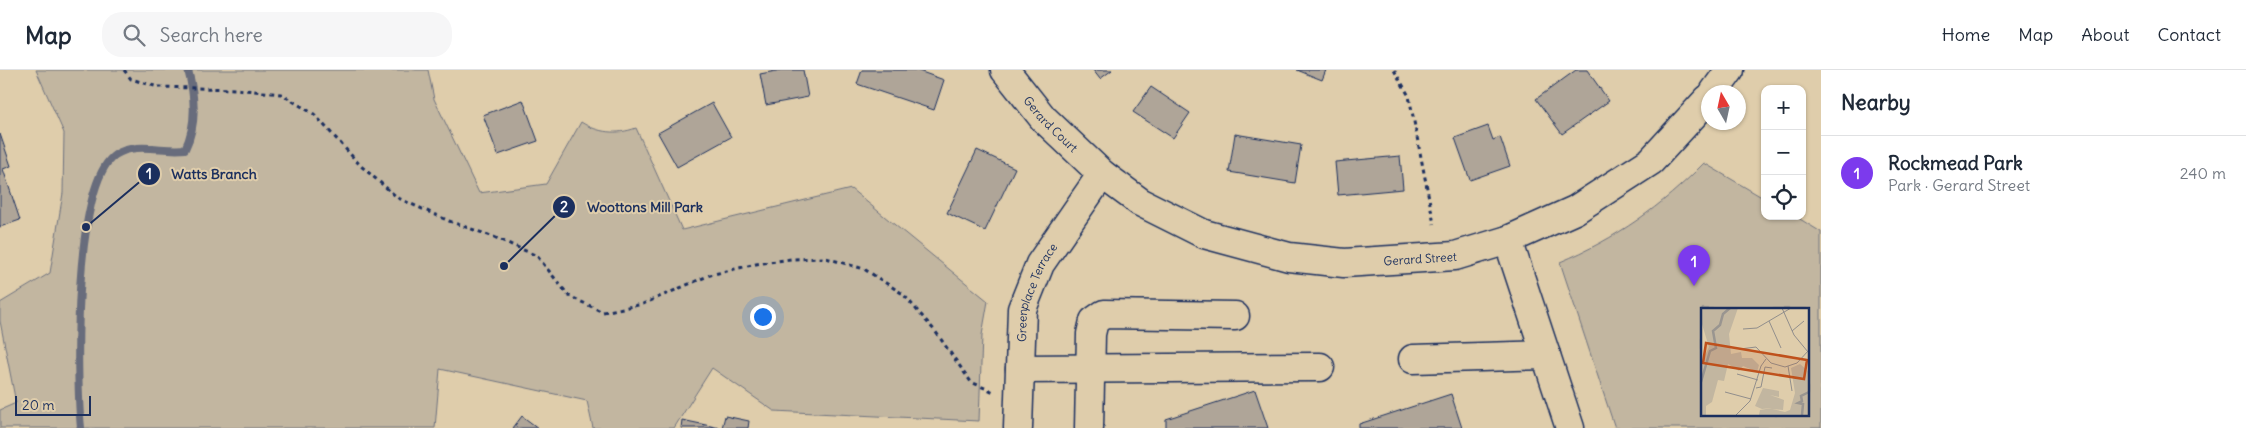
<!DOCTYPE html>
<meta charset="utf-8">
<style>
body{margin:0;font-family:Delius,sans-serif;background:#f6f6f7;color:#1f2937}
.controls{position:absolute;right:15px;top:15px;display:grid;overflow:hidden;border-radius:10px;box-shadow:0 1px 4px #0004}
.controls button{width:45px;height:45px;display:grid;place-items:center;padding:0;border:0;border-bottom:1px solid #e0e1e3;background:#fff;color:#1f2937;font:25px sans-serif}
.compass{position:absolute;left:1701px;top:15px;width:45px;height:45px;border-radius:50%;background:#fff;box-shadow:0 1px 4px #0004;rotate:351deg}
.scale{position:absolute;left:15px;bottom:12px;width:76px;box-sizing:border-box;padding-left:5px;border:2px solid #1b2f5e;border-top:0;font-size:14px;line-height:18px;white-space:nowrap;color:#1b2f5e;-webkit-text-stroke:4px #dfcdab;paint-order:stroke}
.you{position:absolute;left:762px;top:246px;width:18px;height:18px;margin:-12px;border:4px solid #fff;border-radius:50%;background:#1a73e8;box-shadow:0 0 0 8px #1a73e833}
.badge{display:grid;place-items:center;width:32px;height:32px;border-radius:50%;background:#7c3aed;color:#fff;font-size:16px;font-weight:700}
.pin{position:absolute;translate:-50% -41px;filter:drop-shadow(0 1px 2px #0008)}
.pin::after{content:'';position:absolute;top:26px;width:18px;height:15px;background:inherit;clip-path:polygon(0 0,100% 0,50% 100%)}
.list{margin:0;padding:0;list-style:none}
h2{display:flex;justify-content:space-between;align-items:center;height:65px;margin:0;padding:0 20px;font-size:21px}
h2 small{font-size:16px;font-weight:400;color:#747a83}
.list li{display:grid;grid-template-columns:32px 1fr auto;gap:15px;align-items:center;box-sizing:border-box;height:75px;padding:0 20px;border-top:1px solid #e0e1e3}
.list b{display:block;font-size:19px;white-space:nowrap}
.list p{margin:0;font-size:16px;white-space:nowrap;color:#747a83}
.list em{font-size:16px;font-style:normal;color:#747a83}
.icon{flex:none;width:28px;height:28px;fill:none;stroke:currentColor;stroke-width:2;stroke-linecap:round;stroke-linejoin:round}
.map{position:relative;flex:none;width:1821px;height:358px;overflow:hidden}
header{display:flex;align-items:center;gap:30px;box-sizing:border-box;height:70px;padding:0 25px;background:#fff;border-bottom:1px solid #e0e1e3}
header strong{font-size:24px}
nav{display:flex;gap:28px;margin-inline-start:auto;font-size:18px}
.search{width:350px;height:45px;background:#f6f6f7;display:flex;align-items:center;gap:12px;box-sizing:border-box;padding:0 18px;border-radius:20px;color:#747a83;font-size:19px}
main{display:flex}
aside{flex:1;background:#fff}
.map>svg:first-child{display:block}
</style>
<header>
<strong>Map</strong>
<div class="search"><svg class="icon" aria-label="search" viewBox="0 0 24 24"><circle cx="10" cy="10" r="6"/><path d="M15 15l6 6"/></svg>Search here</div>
<nav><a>Home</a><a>Map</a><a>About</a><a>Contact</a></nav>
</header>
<main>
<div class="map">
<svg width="1821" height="358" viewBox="0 0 1821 358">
<rect width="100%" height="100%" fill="#dfcdab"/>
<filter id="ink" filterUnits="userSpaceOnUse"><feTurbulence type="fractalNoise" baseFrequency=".02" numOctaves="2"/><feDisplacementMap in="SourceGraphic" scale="10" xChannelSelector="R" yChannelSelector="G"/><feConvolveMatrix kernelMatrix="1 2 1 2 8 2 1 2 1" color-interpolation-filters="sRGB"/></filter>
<g filter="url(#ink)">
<g fill="#c2b6a0" stroke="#6e727f" fill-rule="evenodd">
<path d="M 36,0 L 428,0 L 434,29 L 479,123 L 546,114 L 581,52 C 598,63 617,65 636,58 L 682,160 L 851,119 L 988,231 L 982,265 L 979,351 L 774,341 L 712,298 L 674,358 L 593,358 L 587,331 L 440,299 L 435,358 L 0,358 L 0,340 L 16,333 L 0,251 L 0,233 L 50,203 L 63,123 L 64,63 Z"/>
<path d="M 1704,93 L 1765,129 L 1765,146 L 1795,146 L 1821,162 L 1821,358 L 1615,358 L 1560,192 C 1616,169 1662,136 1704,93 ZM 1702,239 L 1807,239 L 1807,344 L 1702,344 Z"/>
</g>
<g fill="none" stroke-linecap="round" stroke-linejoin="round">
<path stroke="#676c7c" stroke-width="8" d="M 81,358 C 76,308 73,114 115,85 C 136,71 163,82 185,79 C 197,55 195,26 188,0"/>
</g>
<g fill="#afa598" stroke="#1b2f5e">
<polygon points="781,0 803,0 808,27 766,35 760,4"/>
<polygon points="862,0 916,0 944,10 934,40 857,14"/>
<polygon points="1093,0 1112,0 1100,9"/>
<polygon points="1297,0 1326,0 1322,10"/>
<polygon points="1576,0 1587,0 1609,31 1562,64 1536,29"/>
<polygon points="1151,17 1190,43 1173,68 1133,42"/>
<polygon points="523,30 538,71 498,85 483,45"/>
<polygon points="712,33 731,67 677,97 658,63"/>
<polygon points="1488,56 1493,70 1500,67 1510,96 1470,110 1455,68"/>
<polygon points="0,64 11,96 3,99 20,150 0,157"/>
<polygon points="1235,64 1301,75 1295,113 1229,102"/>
<polygon points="977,80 1015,98 985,161 947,143"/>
<polygon points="1400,86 1403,119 1338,125 1335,92"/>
<polygon points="1255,320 1268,358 1166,358 1166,349"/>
<polygon points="1451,324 1462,358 1359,358 1359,354"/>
<polygon points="522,346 538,358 513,358"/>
<polygon points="725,346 749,351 748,358 722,358"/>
<polygon points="682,350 720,358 681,358"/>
</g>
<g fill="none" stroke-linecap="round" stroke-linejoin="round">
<defs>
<g id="minor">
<path id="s1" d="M 1005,0 L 1043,48 L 1102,104 L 1140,132 L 1204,164 L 1289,187 L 1344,193 L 1455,186 L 1508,170 L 1575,140 L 1651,91 L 1708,29"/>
<polyline points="1714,22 1730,0"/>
<polyline points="1508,170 1570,358"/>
<polyline points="1413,289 1546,285"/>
<polyline points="1020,299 1320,297"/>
<path id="s2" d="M 1018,358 L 1022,239 L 1040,194 L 1102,104"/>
<polyline points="1089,358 1091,264 1094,251 1104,244 1235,246"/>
</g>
</defs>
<use href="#minor" stroke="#1b2f5e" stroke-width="31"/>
<g stroke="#1b2f5e" stroke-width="3" stroke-dasharray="4 4" stroke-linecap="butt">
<polyline points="124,0 131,9 158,17 236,19 281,24 314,44 361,96 398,128 449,151 494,167 537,186 569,226 603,242 643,234 710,205 756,194 791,189 826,188 864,199 903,224 935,261 971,312 994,322"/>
<polyline points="1394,0 1409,26 1434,154"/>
</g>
<use href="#minor" stroke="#dfcdab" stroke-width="28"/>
</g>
</g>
<g text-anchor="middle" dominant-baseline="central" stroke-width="4" stroke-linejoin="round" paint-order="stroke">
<g font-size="12" fill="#1b2f5e" stroke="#dfcdab">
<text stroke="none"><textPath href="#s1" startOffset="71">Gerard Court</textPath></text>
<text stroke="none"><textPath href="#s1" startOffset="481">Gerard Street</textPath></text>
<text stroke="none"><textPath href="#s2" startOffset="139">Greenplace Terrace</textPath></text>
</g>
</g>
<g transform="translate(1701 238)">
<rect width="108" height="108" fill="#dfcdab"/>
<path d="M 0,0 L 37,0 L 28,26 L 30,46 L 40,44 L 41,50 L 51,50 L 58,57 L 56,64 L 42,58 L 38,63 L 27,56 L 23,73 L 17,72 L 11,94 L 5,98 L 5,107 L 0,107 L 0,55 L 8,39 L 0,13 ZM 99,56 L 107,63 L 107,107 L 58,107 L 59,102 L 71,100 L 61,101 L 54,98 L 62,80 L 78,83 L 78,89 L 69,87 L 83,92 L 82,102 L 71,101 L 84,104 L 89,102 L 94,85 L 90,60 Z" fill="#c2b6a0"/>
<path fill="none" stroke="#999590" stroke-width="2.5" d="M 0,74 L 9,43 L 15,40 L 12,23 L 19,17 L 22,6 L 29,0M 101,107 L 102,96 L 97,95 L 101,93 L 100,88 L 108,84"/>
<path fill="none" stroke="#918e8c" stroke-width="1" d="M 81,0 L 93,27 L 107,44M 68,13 L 80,40M 42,21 L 56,20 L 90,0M 91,23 L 103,13M 39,41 L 55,39 L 70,55 L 84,59 L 96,55 L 108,42M 87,58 L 91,83M 36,66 L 57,72M 55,80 L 60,79 L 64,59 L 71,60M 24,84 L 50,91M 35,107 L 49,93 L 60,58 L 65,51"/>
<path fill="#bf511c" fill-opacity="0.15" stroke="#bf511c" stroke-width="2.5" d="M 5,35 L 106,52 L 103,71 L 2,55 Z"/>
<rect width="108" height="108" fill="none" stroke="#1b2f5e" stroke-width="2.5"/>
</g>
<path fill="none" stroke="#1b2f5e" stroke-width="2" d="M86 157L149 104M504 196L564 137"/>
<g fill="#1b2f5e" stroke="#dfcdab" stroke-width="2">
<circle cx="86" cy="157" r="5"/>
<circle cx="504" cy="196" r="5"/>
<circle cx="149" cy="104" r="12"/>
<circle cx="564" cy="137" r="12"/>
</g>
<g font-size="15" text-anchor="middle" font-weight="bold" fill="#fff">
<text x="149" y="109">1</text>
<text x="564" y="142">2</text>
</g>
<g font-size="14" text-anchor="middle" font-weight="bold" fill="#1b2f5e" stroke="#dfcdab" stroke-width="4" stroke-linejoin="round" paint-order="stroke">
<text x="214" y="109">Watts Branch</text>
<text x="645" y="142">Woottons Mill Park</text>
</g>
</svg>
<div class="controls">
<button>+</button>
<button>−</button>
<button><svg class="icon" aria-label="locate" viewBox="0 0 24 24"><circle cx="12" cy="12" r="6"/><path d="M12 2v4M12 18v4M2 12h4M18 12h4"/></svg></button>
</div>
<svg class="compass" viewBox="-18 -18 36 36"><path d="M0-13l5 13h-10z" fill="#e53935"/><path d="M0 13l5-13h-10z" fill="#747a83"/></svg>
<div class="scale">20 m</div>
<div class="you"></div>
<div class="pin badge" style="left:1694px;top:216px">1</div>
</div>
<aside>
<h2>Nearby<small></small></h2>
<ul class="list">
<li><span class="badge">1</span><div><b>Rockmead Park</b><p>Park · Gerard Street</p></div><em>240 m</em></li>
</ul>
</aside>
</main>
